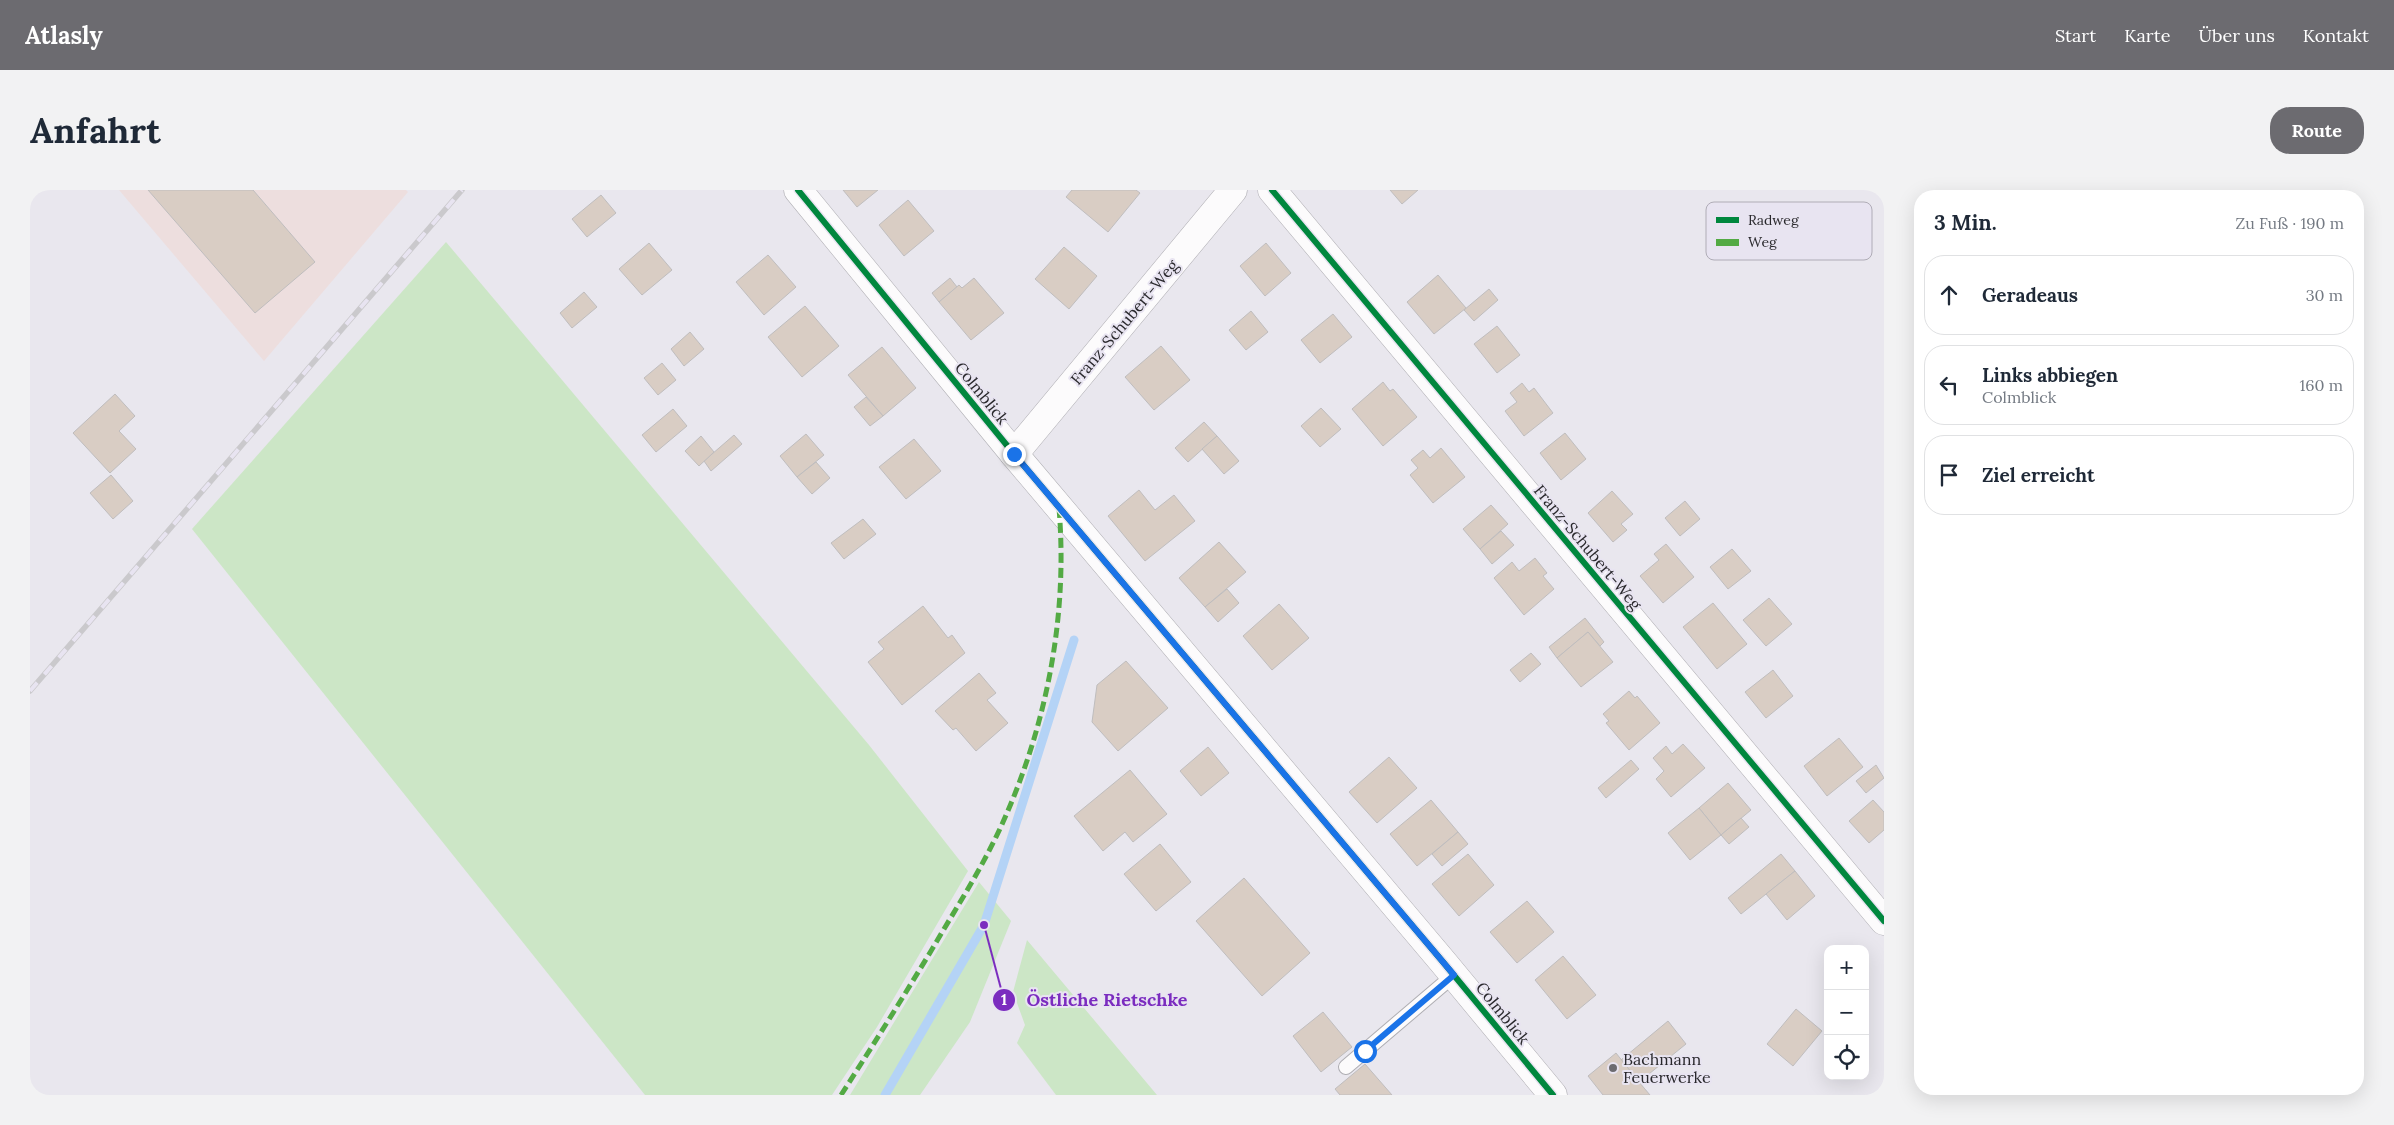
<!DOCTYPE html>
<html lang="de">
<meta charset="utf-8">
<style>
body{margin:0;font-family:Lora,serif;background:#f2f2f3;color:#1f2937}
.controls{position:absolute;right:15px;bottom:15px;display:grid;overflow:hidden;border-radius:10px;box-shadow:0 5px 20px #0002}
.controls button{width:45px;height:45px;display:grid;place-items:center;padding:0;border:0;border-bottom:1px solid #e0e1e3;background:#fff;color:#1f2937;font:25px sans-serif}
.stop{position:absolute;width:15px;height:15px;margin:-11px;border:4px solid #1a73e8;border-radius:50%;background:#fff}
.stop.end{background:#1a73e8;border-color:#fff;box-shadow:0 1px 5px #0008}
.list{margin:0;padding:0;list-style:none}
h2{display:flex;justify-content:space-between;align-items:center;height:65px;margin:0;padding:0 20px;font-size:21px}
h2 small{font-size:16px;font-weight:400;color:#747a83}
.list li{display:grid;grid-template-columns:32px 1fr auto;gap:15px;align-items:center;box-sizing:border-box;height:80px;margin:0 10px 10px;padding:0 10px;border:1px solid #e0e1e3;border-radius:20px}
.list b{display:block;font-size:19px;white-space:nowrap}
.list p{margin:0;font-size:16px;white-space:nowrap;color:#747a83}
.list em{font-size:16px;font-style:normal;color:#747a83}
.icon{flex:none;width:28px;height:28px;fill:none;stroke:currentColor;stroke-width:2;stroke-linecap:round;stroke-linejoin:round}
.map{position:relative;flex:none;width:1854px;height:905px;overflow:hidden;border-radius:20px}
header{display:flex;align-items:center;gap:30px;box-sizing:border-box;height:70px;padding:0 25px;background:#6c6b70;color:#fff}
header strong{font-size:24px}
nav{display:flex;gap:28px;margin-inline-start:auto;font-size:18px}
.intro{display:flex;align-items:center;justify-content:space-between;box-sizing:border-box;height:120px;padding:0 30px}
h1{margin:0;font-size:35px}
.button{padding:12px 22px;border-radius:20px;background:#6c6b70;color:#fff;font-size:18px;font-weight:700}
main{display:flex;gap:30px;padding:0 30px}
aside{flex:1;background:#fff;border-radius:20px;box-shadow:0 5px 20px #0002}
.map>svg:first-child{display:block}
</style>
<header>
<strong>Atlasly</strong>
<nav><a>Start</a><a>Karte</a><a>Über uns</a><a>Kontakt</a></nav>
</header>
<div class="intro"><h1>Anfahrt</h1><a class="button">Route</a></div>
<main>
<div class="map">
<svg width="1854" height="905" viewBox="0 0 1854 905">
<rect width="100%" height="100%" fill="#e9e7ee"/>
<polygon fill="#eddede" points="89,0 376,0 378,2 234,171"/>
<g fill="#cce6c6">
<polygon points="416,52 839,555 938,681 847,837 802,905 615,905 162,339"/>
<polygon points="949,692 981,731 940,832 890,905 820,905"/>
<polygon points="997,750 1127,905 1026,905 987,853 995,835 983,802"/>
</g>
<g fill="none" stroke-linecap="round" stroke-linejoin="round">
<polyline stroke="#b4d3f6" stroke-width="9" points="855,905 954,735 1044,450"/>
</g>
<g fill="#d9cdc4" stroke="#bfbdbe">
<polygon points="118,0 223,0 285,72 225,123"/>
<polygon points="813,0 848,0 827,17"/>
<polygon points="1042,0 1106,0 1110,3 1078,42 1036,7"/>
<polygon points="1360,0 1388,0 1372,14"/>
<polygon points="571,5 586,23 557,47 542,29"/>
<polygon points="878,10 904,41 874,66 849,35"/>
<polygon points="619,53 642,80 612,105 589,79"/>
<polygon points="1236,53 1261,83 1235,106 1210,76"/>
<polygon points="1034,57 1067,86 1039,119 1005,89"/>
<polygon points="738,65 766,97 734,125 706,92"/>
<polygon points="1408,85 1436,118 1404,144 1377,112"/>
<polygon points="920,88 927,97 909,112 902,103"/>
<polygon points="944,88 974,123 941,150 909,112 929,95 932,98"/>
<polygon points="1459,99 1468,110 1444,131 1434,120"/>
<polygon points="554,102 567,117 542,138 530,123"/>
<polygon points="775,116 809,156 772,187 738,147"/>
<polygon points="1221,121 1238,142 1216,160 1199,140"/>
<polygon points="1303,124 1322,147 1290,173 1271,150"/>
<polygon points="1467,136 1490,165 1467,183 1444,154"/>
<polygon points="660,142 674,159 654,176 641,159"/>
<polygon points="1131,156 1160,190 1124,220 1095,187"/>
<polygon points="852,157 886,198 853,226 818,185"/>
<polygon points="632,173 646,190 628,205 614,188"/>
<polygon points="1353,192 1360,201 1363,199 1387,227 1353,256 1322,219"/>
<polygon points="1492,193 1499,202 1504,198 1523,223 1494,246 1475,221 1487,212 1480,203"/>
<polygon points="85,204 105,226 89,241 106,259 80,283 43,243"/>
<polygon points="836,207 853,226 840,236 824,217"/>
<polygon points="1291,218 1311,239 1290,257 1271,236"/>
<polygon points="643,219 657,236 626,262 612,245"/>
<polygon points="1174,232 1187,246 1158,272 1145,258"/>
<polygon points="1535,243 1556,269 1531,290 1510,263"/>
<polygon points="776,244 794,265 767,287 750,266"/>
<polygon points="704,245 712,254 681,281 674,271"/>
<polygon points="671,246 684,262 669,276 655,261"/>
<polygon points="1187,246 1209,271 1194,284 1172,259"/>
<polygon points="884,249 911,281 876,309 849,277"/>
<polygon points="1411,258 1435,287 1403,313 1380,285 1388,278 1381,270 1393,260 1400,268"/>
<polygon points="786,272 800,288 782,304 767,287"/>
<polygon points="81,285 103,311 83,329 60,303"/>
<polygon points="1109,300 1125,320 1144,305 1165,331 1115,371 1078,326"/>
<polygon points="1582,301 1603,324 1591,334 1597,340 1583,352 1558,323"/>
<polygon points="1655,311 1670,329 1650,346 1635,328"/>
<polygon points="1461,315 1478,334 1450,359 1433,339"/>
<polygon points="833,329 846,344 814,369 801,353"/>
<polygon points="1471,341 1484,355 1462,374 1450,359"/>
<polygon points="1189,352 1216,382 1175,417 1149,388"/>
<polygon points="1636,354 1664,387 1633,413 1610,386 1629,370 1624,364"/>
<polygon points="1702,359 1721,381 1698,399 1680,377"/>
<polygon points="1505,368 1517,383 1513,386 1524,399 1494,425 1464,388 1482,372 1489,381"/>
<polygon points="1197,399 1209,413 1188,432 1175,417"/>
<polygon points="1739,408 1762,434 1736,456 1713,430"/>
<polygon points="1683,413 1717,454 1687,479 1653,437"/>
<polygon points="1249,414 1279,448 1242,480 1213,446"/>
<polygon points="893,416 918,448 922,445 935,463 872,515 838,472 854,459 848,452"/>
<polygon points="1555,428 1574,452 1570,456 1558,442 1527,468 1519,457"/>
<polygon points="1558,442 1583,472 1551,497 1527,468"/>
<polygon points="1501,463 1511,474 1490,492 1480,480"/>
<polygon points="1096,471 1138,518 1088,561 1062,532 1067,495"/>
<polygon points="1743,480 1763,506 1736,528 1715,502"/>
<polygon points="949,483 966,503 957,510 978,533 946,561 926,538 923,540 905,521"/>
<polygon points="1599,501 1605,508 1607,506 1630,533 1599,560 1576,533 1579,531 1573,524"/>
<polygon points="1809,548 1833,577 1797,606 1774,576"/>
<polygon points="1653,554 1675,578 1641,607 1626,589 1634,581 1623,568 1636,556 1642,564"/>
<polygon points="1178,557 1199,583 1171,606 1150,581"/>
<polygon points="1359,567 1387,598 1347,633 1319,602"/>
<polygon points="1601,570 1609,579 1576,608 1568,598"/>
<polygon points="1846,575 1854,588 1836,603 1826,591"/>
<polygon points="1100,580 1137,624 1103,652 1095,642 1073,661 1044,626"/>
<polygon points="1698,593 1721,620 1691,645 1669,618"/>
<polygon points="1401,610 1428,642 1387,676 1360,644"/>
<polygon points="1843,610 1854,622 1854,640 1839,653 1819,631"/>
<polygon points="1669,618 1691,645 1660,670 1638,643"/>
<polygon points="1711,628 1719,637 1699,654 1691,645"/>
<polygon points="1428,642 1438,654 1412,676 1402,664"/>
<polygon points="1130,654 1161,692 1126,721 1094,684"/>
<polygon points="1438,664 1464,695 1429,726 1402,694"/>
<polygon points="1751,664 1765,681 1711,724 1698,708"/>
<polygon points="1765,681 1785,706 1757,730 1736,704"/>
<polygon points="1214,688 1280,763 1232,806 1166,731"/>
<polygon points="1497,711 1524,742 1487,773 1460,742"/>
<polygon points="1533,766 1566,805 1537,829 1505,790"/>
<polygon points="1766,819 1792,841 1763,876 1737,854"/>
<polygon points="1293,822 1322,857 1291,882 1263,846"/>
<polygon points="1638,831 1656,854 1609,892 1591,870"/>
<polygon points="1586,863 1609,892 1620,905 1573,905 1558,886"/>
<polygon points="1335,874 1362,905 1310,905 1305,899"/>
</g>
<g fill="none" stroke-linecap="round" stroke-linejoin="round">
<defs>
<polyline id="service" points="1316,877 1424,785"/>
<g id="minor">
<polyline points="768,0 984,264 1413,772 1523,905"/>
<polyline points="1242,0 1854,731"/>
<polyline points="984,264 1203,0"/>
</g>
</defs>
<use href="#service" stroke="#afaeb3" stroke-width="16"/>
<use href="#minor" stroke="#afaeb3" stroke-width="29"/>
<use href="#service" stroke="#fcfbfc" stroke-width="14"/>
<use href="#minor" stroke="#fcfbfc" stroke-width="28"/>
<defs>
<polyline id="rail" points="0,501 432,0"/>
</defs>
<use href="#rail" stroke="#cac9cc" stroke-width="5.5"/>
<use href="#rail" stroke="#e8e4f1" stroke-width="4" stroke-dasharray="11" stroke-linecap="butt"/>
<path stroke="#53aa44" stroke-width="5" stroke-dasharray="10 5" stroke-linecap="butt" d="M 811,905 C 842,857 872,809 901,761 C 926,718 953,677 973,632 C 1017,534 1038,425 1029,318"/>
<defs>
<g id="cycleway">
<polyline points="768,0 984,264 1413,772 1523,905"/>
<polyline points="1242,0 1854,731"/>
</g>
</defs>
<use href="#cycleway" stroke="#e8e4f1" stroke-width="9"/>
<use href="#cycleway" stroke="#00873e" stroke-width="6"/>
</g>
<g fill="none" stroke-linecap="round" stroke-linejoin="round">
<polyline stroke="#1a73e8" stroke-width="6" points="984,264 1424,785 1335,861"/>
</g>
<circle fill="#6c6b70" stroke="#e8e4f1" stroke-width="2" cx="1583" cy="878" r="5"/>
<g text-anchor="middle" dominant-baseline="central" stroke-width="4" stroke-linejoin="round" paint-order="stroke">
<g font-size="16" fill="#29282c" stroke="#e8e4f1">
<text transform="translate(1094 132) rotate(-50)">Franz-Schubert-Weg</text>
<text transform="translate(952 203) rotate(51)">Colmblick</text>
<text transform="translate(1558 357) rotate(50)">Franz-Schubert-Weg</text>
<text transform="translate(1473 823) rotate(51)">Colmblick</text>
</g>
<g font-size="16" fill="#29282c" stroke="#e8e4f1" text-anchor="start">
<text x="1593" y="869">Bachmann<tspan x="1593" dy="18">Feuerwerke</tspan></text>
</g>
</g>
<rect x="1676" y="12" width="166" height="58" rx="8" fill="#e8e4f1" stroke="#afacb6" stroke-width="1"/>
<rect x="1686" y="27" width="23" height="6" fill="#00873e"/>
<rect x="1686" y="49" width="23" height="7" fill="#53aa44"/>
<g font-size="14" fill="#29282c">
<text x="1718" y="35">Radweg</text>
<text x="1718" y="57">Weg</text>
</g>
<path fill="none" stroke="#7b2cbf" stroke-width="2" d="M954 735L974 810"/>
<g fill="#7b2cbf" stroke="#e8e4f1" stroke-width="2">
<circle cx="954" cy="735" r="5"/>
<circle cx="974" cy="810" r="12"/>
</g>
<g font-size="15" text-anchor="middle" font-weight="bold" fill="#fff">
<text x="974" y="815">1</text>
</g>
<g font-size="18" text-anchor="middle" font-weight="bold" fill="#7b2cbf" stroke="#e8e4f1" stroke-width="4" stroke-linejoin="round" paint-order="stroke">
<text x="1077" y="816">Östliche Rietschke</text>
</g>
</svg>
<div class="controls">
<button>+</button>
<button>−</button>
<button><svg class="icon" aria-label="locate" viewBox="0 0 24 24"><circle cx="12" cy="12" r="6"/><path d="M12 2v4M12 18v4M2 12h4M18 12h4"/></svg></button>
</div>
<div class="stop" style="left:1335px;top:861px"></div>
<div class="stop end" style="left:984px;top:264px"></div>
</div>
<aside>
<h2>3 Min.<small>Zu Fuß · 190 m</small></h2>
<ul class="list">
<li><svg class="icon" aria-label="ahead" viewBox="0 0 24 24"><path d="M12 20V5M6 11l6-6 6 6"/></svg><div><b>Geradeaus</b></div><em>30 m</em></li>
<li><svg class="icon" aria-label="left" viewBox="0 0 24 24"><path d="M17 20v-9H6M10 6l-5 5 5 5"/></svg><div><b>Links abbiegen</b><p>Colmblick</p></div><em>160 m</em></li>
<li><svg class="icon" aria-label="arrive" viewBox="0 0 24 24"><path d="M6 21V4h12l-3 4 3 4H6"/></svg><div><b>Ziel erreicht</b></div></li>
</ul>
</aside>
</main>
